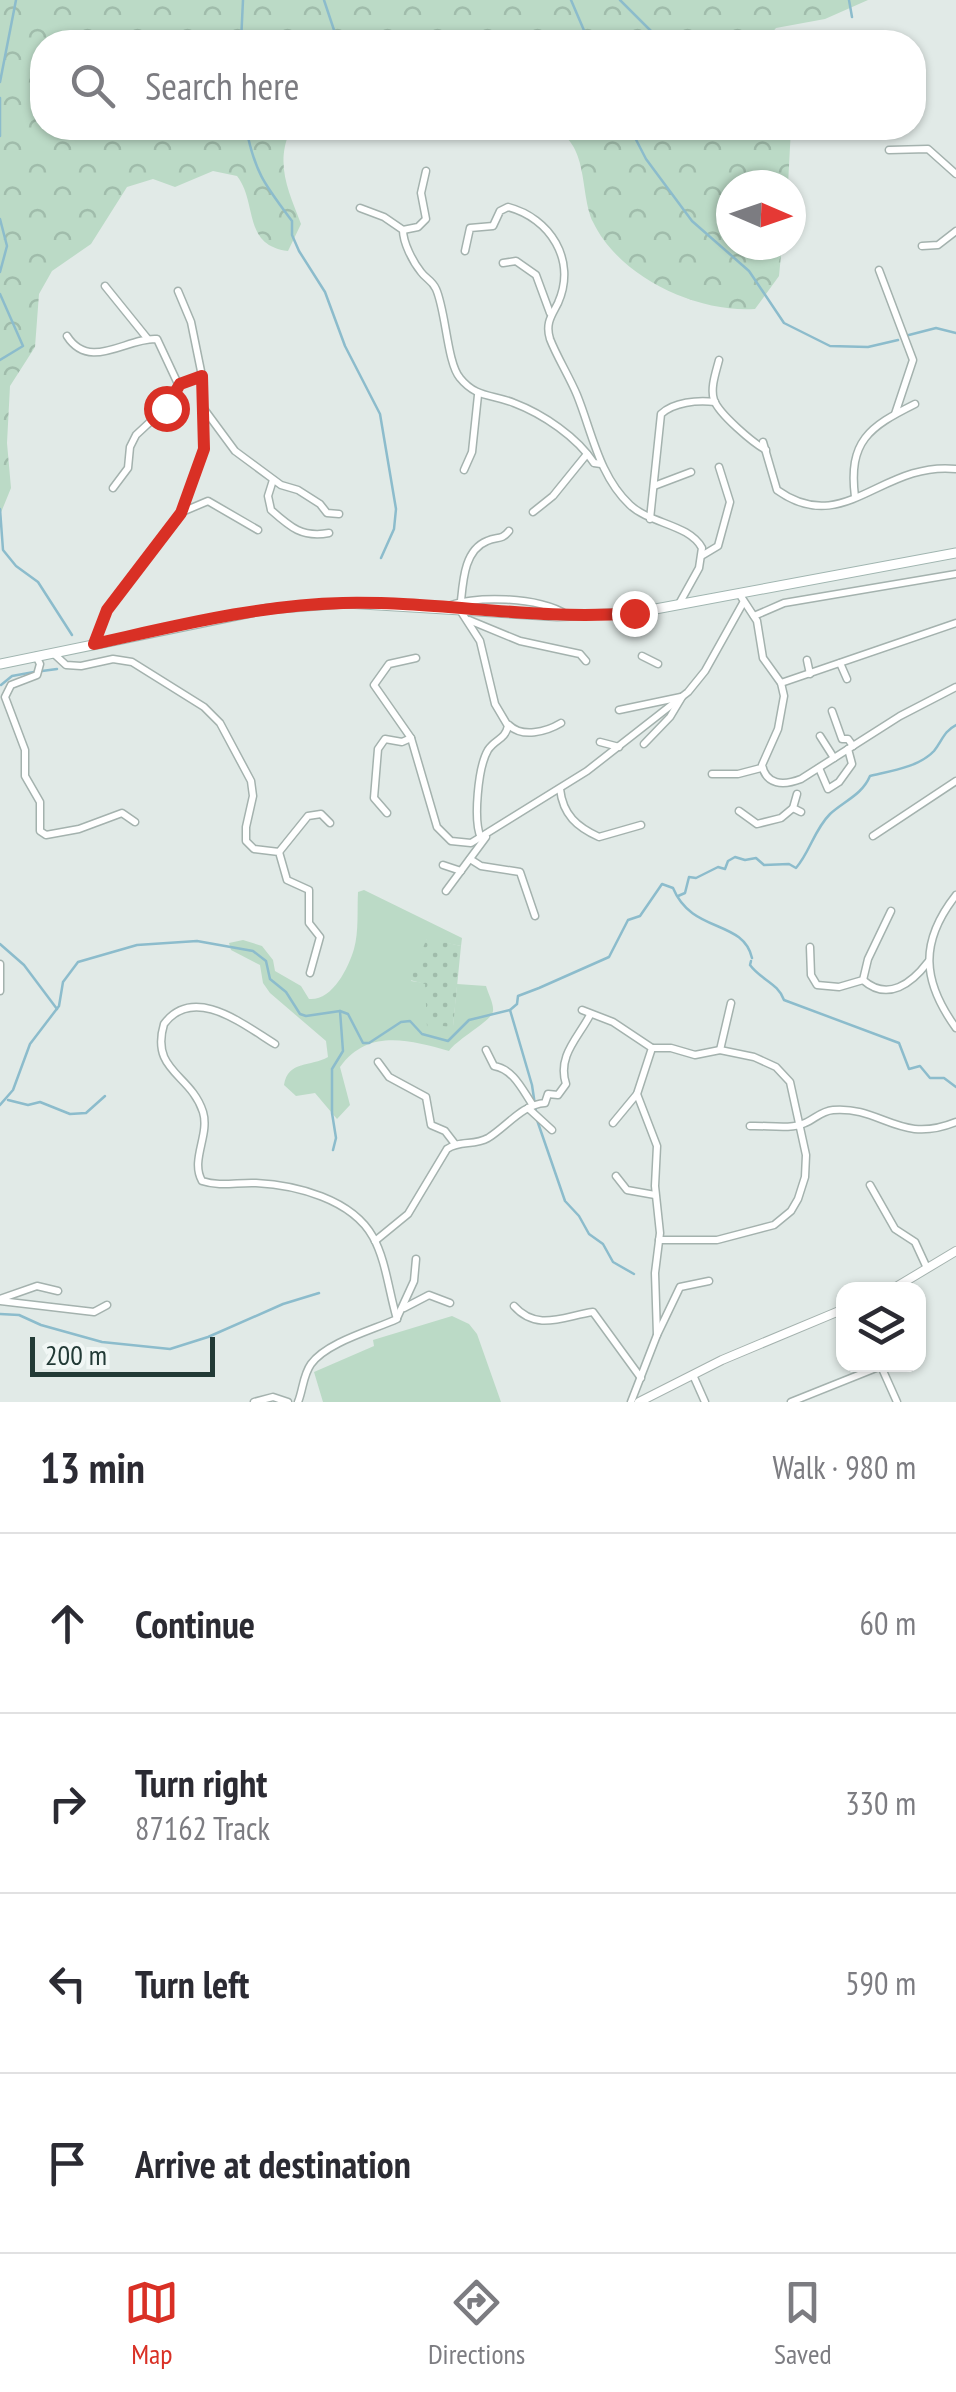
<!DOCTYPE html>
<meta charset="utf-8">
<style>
body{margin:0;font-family:"PT Sans Narrow",sans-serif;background:#f7f7f7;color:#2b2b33}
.controls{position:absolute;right:30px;bottom:30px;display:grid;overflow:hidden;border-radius:20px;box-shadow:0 2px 8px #0004}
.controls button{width:90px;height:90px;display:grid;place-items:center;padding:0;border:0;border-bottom:2px solid #e1e1e2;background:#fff;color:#2b2b33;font:50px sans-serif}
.compass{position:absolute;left:716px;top:170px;width:90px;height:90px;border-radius:50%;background:#fff;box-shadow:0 2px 8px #0004;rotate:92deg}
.scale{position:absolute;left:30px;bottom:25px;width:185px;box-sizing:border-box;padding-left:10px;border:5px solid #223a36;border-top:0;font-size:28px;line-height:35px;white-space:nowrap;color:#223a36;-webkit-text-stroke:8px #f1f7f5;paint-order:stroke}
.stop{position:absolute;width:30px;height:30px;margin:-22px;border:8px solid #d93025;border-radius:50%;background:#fff}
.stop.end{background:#d93025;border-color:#fff;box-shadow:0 2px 10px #0008}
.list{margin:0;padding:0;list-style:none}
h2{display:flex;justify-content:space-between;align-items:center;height:130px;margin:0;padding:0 40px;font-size:42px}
h2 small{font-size:32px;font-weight:400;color:#7c7c81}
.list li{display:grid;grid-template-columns:65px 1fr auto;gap:30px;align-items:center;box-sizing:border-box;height:180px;padding:0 40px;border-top:2px solid #e1e1e2}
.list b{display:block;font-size:38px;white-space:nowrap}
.list p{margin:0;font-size:32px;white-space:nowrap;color:#7c7c81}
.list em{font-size:32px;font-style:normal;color:#7c7c81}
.icon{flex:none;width:55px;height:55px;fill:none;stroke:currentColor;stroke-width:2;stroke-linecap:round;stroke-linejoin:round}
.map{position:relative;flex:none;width:956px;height:1402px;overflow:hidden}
.search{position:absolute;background:#fff;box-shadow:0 2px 8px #0004;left:30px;right:30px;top:30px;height:110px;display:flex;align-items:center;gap:25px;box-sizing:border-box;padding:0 35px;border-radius:40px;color:#7c7c81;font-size:38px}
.sheet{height:850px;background:#fff}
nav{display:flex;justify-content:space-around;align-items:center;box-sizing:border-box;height:140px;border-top:2px solid #e1e1e2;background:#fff;font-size:28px;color:#7c7c81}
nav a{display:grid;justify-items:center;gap:5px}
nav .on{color:#d93025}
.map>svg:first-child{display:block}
</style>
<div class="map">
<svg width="956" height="1402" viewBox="0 0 956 1402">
<defs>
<pattern id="forest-crowns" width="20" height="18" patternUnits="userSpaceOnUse" patternTransform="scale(2.5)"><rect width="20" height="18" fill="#bbdac6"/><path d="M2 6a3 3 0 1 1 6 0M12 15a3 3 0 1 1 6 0" fill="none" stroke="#a0bcab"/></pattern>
<pattern id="garden-dots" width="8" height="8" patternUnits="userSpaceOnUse" patternTransform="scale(2.5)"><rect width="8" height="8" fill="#bbdac6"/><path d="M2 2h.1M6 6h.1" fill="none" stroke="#a0bcab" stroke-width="1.8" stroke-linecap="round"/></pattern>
</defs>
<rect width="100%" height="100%" fill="#e1eae7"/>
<g fill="#bbdac6">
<path d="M 364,890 L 462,938 L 461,946 L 427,939 L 411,981 L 425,983 L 442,1026 L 453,1026 L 457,984 L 486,986 C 488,993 494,1004 493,1011 C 493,1020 457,1039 449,1051 C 410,1040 368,1028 340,1067 L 350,1105 L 337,1119 L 315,1093 L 296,1096 L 284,1085 C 288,1060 311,1067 328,1057 L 326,1041 L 270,993 L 263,983 L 260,965 L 231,950 L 229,943 L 243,940 L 262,946 L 273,960 L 275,971 L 301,986 L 309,999 C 332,1001 348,969 354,949 C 359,932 357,909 358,892 Z"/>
<polygon points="452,1316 469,1324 477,1334 501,1402 323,1402 314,1372 374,1346 373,1340"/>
</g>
<g fill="url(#forest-crowns)">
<path d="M 0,0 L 868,0 L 825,19 L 776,28 L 770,35 L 770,42 L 42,42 L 42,128 L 300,128 L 290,131 C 275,165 289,192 301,224 L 288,251 C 242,245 258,203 237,176 L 213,171 L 175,187 L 153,179 L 127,187 L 91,244 L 52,271 L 39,294 L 35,347 L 10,386 L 7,443 L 11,488 L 0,515 Z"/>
<path d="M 551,128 L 791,128 L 788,185 L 731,185 L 731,245 L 782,245 L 779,276 L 755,309 C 697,313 619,277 593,222 C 579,192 590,142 551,128 Z"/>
</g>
<polygon fill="url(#garden-dots)" points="427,938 461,946 453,1027 443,1026 441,1032 427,1027 425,984 410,980"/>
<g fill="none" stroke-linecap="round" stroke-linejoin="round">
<g stroke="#8cbccc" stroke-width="2.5">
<polyline points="324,0 338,42"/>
<polyline points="571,0 589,42"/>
<polyline points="620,0 658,38 684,42"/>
<polyline points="849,0 852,17"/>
<polyline points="241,42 243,0"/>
<polyline points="0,82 16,0"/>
<polyline points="0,98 0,136"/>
<path d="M 246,128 C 255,173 265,185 292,221 L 292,235 L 299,251 L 325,292 L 345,346 L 380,414 L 396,509 L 394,529 L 381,558"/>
<polyline points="630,128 646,159 692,221 749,271 784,323 830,346 868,347 898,340"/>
<polyline points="0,219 7,246 0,272"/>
<polyline points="0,294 23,346 0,360"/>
<polyline points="905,336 936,328 956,333"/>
<polyline points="0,509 3,550 16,566 38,582 72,635"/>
<polyline points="42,671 57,669"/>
<polyline points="1,685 12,676 34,672"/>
<path d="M 678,896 L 685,893 L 689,877 L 696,878 L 718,867 L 725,869 L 728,861 L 735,857 L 745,860 L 756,858 L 764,865 L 789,864 L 796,868 C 810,852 814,830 830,814 C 844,801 862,795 870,776 C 891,771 919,767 934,751 C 942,741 944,731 956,725"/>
<polyline points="0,944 24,965 57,1009"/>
<path d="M 751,961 L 750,965 C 761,980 778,983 784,1000 L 899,1043 L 909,1069 L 920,1066 L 930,1078 L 944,1078 L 956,1087"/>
<polyline points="510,1010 532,1085 536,1112"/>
<polyline points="8,1100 28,1105 40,1102 70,1114 86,1113 105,1096"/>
<path d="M 0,1105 L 13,1090 L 30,1044 L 59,1006 L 63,982 L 78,962 L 137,945 L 197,941 L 253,951 L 266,961 L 270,979 L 286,992 L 300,1014 L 306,1016 L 340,1011 L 348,1014 L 363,1043 L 369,1043 L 401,1022 L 410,1021 L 422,1034 L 448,1041 L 469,1020 L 510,1010 L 517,1004 L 518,996 L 539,988 L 609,957 L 628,920 L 640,916 L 662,884 L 673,888 C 692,934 743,919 752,958"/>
<polyline points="537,1120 565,1201 579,1216 589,1234 603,1244 613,1262 634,1274"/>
<polyline points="333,1150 336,1138 332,1113 332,1069 343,1051 340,1011"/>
<polyline points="0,1314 19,1315 41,1325 102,1342 170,1349 208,1337 283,1304 319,1293"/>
</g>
<defs>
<g id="minor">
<polyline points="889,150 928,149 956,174"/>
<path d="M 360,208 L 384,217 L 403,230 C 403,243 413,262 421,272 C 426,279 432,280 436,289 C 446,311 447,363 460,378 C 476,398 492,394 514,403 C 543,414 577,437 594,463 L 601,464"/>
<polyline points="403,230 418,227 426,219 421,193 426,171"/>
<polyline points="922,246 938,245 956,231"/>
<path d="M 465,251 L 470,228 L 493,226 L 500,211 L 508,207 C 550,218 577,260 558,303 C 552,315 545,323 550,339 C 557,357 569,376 577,395 C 592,432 599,476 630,505 C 650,524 689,524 702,548 L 699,568 L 679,604"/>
<polyline points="503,263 516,261 536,275 550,313"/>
<polyline points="879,270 913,360 895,414"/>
<polyline points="105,286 147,338"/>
<path d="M 67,336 C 90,372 127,337 157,339 L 179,386"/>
<path d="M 719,360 C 716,372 710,388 714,400 C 719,414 753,443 766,450"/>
<polyline points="204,409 235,451 281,485 298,490 320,504 327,513 339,514"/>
<path d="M 763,442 L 777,490 C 844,538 881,461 956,469"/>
<polyline points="464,470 472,452 478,395"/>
<path d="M 273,480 L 268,496 L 271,510 C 290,527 302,538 329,533"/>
<polyline points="654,486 691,472"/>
<polyline points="113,488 128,468 130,447 136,435 165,408 182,382 202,376"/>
<path d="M 855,497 C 848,441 869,427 915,404"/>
<polyline points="182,512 208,501 258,530"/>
<polyline points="533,512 553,496 587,454"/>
<path d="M 650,519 L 661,414 C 674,402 697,400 715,402"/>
<polyline points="703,555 718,546 730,502 719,467"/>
<path d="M 740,595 L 757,621 L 763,658 L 781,683 L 784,696 L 778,729 L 762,765 C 766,785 783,786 801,779 L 900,716 L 956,687"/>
<path d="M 444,608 C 470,594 543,597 567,615"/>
<polyline points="754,616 784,603 956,574"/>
<polyline points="469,620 520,641 580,654 586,661"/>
<polyline points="93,644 107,609 178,519 204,449 202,376 191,322 178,291"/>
<polyline points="53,653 66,665 81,666 113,659 132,662 204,707 220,723 251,781 253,796 246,827 246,841 254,849 279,852 287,880 309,890 309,923 320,937 310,973"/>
<polyline points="36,656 40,664 37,675 11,685 5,697 25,750 25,776 40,802 40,831 46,835 79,829 122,813 135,822"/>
<polyline points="642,656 658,664"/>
<polyline points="416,658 389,664 374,685 411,738 437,827 451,841 471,843 587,771 688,692 705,671 743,603"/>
<polyline points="807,660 810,674"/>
<polyline points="840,663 847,679"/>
<polyline points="781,683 956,623"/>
<polyline points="619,710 681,697"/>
<polyline points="832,711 842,739 848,739 853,746"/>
<path d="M 509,725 C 522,738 546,732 561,723"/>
<polyline points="820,736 834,758"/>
<polyline points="600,742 619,747"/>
<polyline points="644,744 670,717 682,697"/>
<polyline points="819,768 828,789 839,782 852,764 848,749"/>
<polyline points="712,774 738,774 761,768"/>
<path d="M 560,789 C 563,815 577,827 599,837 L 641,825"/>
<polyline points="797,794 793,808 801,812"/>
<polyline points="739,811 757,824 781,818 793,808"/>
<polyline points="387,813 374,798 378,749 385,739 402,742 411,738"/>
<polyline points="873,836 956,781"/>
<path d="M 481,838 C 473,821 478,767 488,750 C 495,739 505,740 508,726 L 495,704 L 480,641 L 460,610 C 463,587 462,551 487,541 C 497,536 501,541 509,531"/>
<polyline points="279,852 308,816 321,814 330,823"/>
<polyline points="470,859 481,866 520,872 535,916"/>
<polyline points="443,865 461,871"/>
<polyline points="446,891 486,837"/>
<path d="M 956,895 C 919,942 922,981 956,1028"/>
<polyline points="810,947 811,975 817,985 839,987 863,980 868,959 891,911"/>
<polyline points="0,964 0,991"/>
<path d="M 863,980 C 888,1002 912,983 928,962"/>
<polyline points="582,1010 613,1022 652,1048 637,1094 613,1123"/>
<path d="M 275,1044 C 244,1025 194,984 164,1024 C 150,1071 191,1074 203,1112 C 210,1135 190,1160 202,1181 C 220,1187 238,1182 256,1183 C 296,1185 352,1199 373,1237 C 386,1260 389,1293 397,1319 C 373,1330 327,1342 311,1364 C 303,1375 303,1390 298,1402"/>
<polyline points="652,1048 671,1048 695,1055 720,1050 754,1057 776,1067 790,1082 806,1155 805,1177 798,1199 791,1211 774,1225 717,1240 659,1240"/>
<path d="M 486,1050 L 494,1066 C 513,1069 522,1089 532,1104"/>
<polyline points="720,1050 731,1003"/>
<polyline points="378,1062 389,1077 426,1097 431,1125 445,1131 455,1144"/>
<polyline points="528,1108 552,1130"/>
<path d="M 750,1126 C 766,1125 791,1130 805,1123 C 815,1119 821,1111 833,1110 C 882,1106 899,1145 956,1122"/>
<polyline points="616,1176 627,1190 655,1195"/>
<polyline points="870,1185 895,1229 915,1242 927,1268"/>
<path d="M 375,1241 L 408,1214 L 447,1149 C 460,1140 474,1146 488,1138 C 506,1127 523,1104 545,1103 L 548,1094 L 558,1095 L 566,1084 C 557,1056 578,1038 590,1015"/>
<polyline points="0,1299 37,1286 58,1291"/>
<polyline points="0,1301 94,1312 107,1305"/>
<path d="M 514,1306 C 537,1332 564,1316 593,1312 L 641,1378"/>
<polyline points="404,1308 429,1295 450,1303"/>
<polyline points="397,1318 414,1281 416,1259"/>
<polyline points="657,1335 680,1287 709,1281"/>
<polyline points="880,1364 897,1402"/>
<polyline points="693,1375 705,1402"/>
<polyline points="254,1402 273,1397 288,1402"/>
<polyline points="631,1402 657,1335 655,1273 660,1233 655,1186 657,1146 637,1094"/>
<polyline points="791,1402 881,1366"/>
</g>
<g id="tertiary">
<polyline points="891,1290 956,1251"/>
<polyline points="639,1402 722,1360 844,1309"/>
</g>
<polyline id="secondary" points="0,664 267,609 346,603 557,616 634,613 956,553"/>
</defs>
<use href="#minor" stroke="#a4b2ae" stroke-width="9"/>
<use href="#tertiary" stroke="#a4b2ae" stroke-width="10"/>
<use href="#secondary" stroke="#a0b5b0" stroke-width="11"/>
<use href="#minor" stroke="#fff" stroke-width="6"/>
<use href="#tertiary" stroke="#fff" stroke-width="8"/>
<use href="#secondary" stroke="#fff" stroke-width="9"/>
</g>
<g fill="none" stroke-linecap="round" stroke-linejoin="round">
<path stroke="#d93025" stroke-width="12" d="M 166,408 L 180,384 L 202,376 L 204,449 L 181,513 L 107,610 L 94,644 C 176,626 258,605 343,603 C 441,601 537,621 634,613"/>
</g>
</svg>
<div class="controls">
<button><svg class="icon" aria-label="layers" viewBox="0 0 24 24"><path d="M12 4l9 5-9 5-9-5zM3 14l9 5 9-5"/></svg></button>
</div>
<svg class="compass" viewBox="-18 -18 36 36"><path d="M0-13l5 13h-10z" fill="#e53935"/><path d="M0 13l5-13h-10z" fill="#7c7c81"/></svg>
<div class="scale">200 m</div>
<div class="stop" style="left:166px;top:408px"></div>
<div class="stop end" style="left:634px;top:613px"></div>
<div class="search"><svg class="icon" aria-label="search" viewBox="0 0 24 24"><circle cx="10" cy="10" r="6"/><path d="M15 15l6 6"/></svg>Search here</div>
</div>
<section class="sheet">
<h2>13 min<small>Walk · 980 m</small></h2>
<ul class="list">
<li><svg class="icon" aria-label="ahead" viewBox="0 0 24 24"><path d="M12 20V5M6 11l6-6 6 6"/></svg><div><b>Continue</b></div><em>60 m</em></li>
<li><svg class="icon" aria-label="right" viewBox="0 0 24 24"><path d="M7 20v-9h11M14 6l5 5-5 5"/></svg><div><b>Turn right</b><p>87162 Track</p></div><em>330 m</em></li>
<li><svg class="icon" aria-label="left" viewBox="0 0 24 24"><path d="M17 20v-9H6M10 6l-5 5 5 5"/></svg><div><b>Turn left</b></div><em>590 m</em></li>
<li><svg class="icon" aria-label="arrive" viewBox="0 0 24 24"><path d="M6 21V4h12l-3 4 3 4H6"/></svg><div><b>Arrive at destination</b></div></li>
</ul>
</section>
<nav>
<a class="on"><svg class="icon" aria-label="map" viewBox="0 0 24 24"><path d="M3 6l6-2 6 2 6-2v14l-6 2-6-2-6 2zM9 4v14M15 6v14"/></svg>Map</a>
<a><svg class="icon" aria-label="directions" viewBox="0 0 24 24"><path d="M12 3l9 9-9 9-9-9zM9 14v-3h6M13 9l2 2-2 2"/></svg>Directions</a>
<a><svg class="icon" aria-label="saved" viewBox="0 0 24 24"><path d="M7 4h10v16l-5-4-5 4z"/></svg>Saved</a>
</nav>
